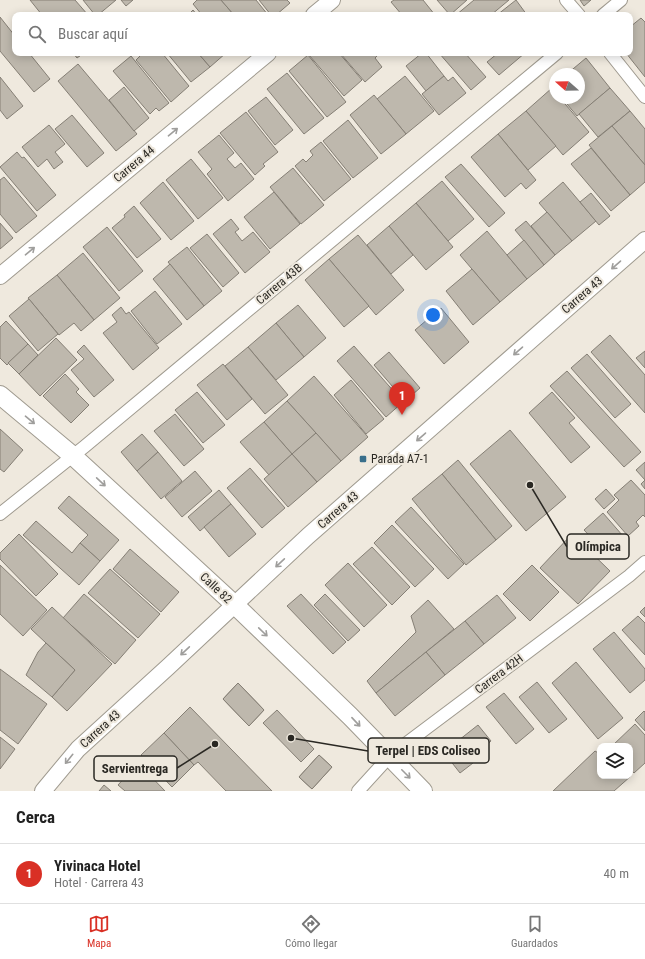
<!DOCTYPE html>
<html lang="es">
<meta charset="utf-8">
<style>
body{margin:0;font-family:"Roboto Condensed",sans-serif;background:#f2f2f2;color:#222}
.controls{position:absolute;right:12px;bottom:12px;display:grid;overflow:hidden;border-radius:8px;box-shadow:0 2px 10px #0003}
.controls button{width:36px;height:36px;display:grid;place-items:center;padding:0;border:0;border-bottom:1px solid #e0e0e0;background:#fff;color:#222;font:20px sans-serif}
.compass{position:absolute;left:549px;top:68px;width:36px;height:36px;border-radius:50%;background:#fff;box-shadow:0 2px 10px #0003;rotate:290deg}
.you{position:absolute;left:433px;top:315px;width:14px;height:14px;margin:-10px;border:3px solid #fff;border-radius:50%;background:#1a73e8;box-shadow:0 0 0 6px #1a73e833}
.badge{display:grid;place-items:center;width:26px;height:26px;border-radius:50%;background:#d93025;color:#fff;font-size:13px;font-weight:700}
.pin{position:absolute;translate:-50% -33px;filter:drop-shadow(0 1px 2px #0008)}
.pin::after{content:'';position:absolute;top:21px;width:14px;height:12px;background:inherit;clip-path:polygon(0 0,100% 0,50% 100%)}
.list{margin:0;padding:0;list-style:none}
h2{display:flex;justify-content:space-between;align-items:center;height:52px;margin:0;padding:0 16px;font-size:17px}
h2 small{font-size:13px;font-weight:400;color:#767676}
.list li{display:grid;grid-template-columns:26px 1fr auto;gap:12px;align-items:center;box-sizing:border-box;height:60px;padding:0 16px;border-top:1px solid #e0e0e0}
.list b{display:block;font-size:15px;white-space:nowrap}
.list p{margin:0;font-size:13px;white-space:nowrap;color:#767676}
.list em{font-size:13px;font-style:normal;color:#767676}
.icon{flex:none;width:22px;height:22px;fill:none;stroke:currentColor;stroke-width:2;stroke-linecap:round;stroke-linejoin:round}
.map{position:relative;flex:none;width:645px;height:791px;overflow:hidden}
.search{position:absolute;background:#fff;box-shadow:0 2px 10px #0003;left:12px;right:12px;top:12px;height:44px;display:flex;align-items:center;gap:10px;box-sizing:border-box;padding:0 14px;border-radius:8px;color:#767676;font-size:15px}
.sheet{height:112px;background:#fff}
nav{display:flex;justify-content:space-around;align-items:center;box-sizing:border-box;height:56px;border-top:1px solid #e0e0e0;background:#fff;font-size:11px;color:#767676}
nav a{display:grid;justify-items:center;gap:2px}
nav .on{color:#d93025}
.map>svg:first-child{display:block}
</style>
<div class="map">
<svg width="645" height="791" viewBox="0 0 645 791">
<rect width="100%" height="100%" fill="#efe9de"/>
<g fill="#beb8ad" stroke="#857f75">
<polygon points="30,0 75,0 88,15 42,15"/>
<polygon points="83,0 116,0 98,15 95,15"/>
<polygon points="121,0 133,0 126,6"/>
<polygon points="197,0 221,0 234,15 202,15 193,4"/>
<polygon points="221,0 256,0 268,15 234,15"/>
<polygon points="259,0 287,0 290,3 276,15 271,15"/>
<polygon points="394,0 423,0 435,15 402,15 391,2"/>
<polygon points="437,0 467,0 450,15"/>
<polygon points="474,0 509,0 491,15 456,15"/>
<polygon points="516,0 527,15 497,15"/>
<polygon points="580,0 591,0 584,6"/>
<polygon points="193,10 197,15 188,15"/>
<polygon points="0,17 15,36 15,53 29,53 50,79 34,92 0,51"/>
<polygon points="641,18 645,22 645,77 626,53 630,53 630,27"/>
<polygon points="73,53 84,53 77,58"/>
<polygon points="143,53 162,53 189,86 171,102 136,60"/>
<polygon points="167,53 198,53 210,67 191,82"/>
<polygon points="198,53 226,53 210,67"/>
<polygon points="312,53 339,53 362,80 344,96 309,55"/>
<polygon points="340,53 380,53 375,58 382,67 365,82"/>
<polygon points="422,53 426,53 444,76 426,91 406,66"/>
<polygon points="439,53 465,53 486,77 471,90"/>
<polygon points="498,53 525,53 499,75 487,62"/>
<polygon points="308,55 346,102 327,117 289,71"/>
<polygon points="131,56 169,103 159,111 156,108 150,114 113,71"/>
<polygon points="586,58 610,88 577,116 562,98 579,98 579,74 567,74"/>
<polygon points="78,64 137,134 116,151 58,81"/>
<polygon points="287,73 324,118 304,134 267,89"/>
<polygon points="405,76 434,111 406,134 377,99"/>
<polygon points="444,76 448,81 453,77 466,93 439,115 422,94"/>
<polygon points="0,77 23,106 7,119 0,110"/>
<polygon points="124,87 149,118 134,131 109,100"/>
<polygon points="552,88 555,92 555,98 560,98 589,132 563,155 526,111"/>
<polygon points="610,88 630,111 598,137 579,114"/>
<polygon points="374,95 406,134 381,154 350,115"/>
<polygon points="266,97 293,130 275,145 248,111"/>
<polygon points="526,111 556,146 528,170 498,134"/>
<polygon points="630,111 645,129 645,165 612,126"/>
<polygon points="246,112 278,152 263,164 265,166 255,175 220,133"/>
<polygon points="72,115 104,153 87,167 55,129"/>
<polygon points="348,120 378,158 353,178 323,141"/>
<polygon points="49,125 65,144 55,152 63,162 54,169 47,159 38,167 22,147"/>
<polygon points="612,126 645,165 645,182 630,195 589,145"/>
<polygon points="498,134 536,180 526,189 521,183 505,197 471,157"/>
<polygon points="219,135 234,153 227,159 235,168 241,163 254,179 228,201 207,174 212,169 198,152"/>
<polygon points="321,142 351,179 324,201 295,166 303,159 306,162 313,155 310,151"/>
<polygon points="591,148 630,195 611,211 571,164"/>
<polygon points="17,152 22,158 24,157 56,195 37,211 0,167"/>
<polygon points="191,159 223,198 198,219 166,180"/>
<polygon points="461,164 505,213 489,227 445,177"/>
<polygon points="293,168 324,205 301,224 270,187"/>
<polygon points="4,177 37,216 16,233 0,214 0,180"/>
<polygon points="442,181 474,219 448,241 416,203"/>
<polygon points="163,182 194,221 171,240 140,203"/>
<polygon points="563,182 596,221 572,241 539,203"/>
<polygon points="274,192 300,224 270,249 244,217"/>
<polygon points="591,193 610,216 599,225 580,202"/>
<polygon points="416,203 453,247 426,270 389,226"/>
<polygon points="134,206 161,239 137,258 112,228 125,217 124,215"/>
<polygon points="547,212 572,241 555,255 531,226"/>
<polygon points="231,219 239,229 235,232 242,241 253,232 270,252 245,273 213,234"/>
<polygon points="526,221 555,255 544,265 515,230"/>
<polygon points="0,223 13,238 0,249"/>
<polygon points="389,226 413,255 391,274 367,245"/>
<polygon points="107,227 143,271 119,291 83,247"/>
<polygon points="487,231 527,279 500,302 460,255"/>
<polygon points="207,234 239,273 223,287 190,248"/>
<polygon points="358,235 404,290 376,315 329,259"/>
<polygon points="524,240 544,265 527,279 507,255"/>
<polygon points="187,247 222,291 204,306 168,262"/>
<polygon points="83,253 120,298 94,320 57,275"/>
<polygon points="329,259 369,306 344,327 305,280"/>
<polygon points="170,264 204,306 187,320 153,279"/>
<polygon points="472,269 500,302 473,325 446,291"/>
<polygon points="57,275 94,320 81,331 74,323 59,335 28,298"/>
<polygon points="155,291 182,324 157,344 131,311"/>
<polygon points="29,299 58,334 38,351 9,316"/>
<polygon points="298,305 326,338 304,357 276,323"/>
<polygon points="121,307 126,314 129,312 159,348 133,370 103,333 117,322 112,315"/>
<polygon points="441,308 469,342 444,364 415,330"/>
<polygon points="6,321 28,344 7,365 0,358 0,327"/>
<polygon points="276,323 304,357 276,380 248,347"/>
<polygon points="610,335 645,375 645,413 591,352"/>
<polygon points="56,338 77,360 40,396 19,374"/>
<polygon points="28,344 38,355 19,374 8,363"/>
<polygon points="84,345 114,380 94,397 71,370 84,359 77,352"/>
<polygon points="354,346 403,402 386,417 337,361"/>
<polygon points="248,347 288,395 265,414 225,366"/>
<polygon points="645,351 645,368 636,358"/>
<polygon points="389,352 420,388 405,401 374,365"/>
<polygon points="587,354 631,404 615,418 571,368"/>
<polygon points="223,364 252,399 227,420 197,385"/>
<polygon points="567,371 641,452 624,467 550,386"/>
<polygon points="65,374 79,389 76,392 89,405 71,423 43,396"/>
<polygon points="314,376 368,437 341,461 287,401"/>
<polygon points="351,380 384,419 366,434 334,395"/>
<polygon points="197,392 225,425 203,443 175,410"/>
<polygon points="552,392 575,418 569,423 590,447 571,463 529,413"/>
<polygon points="287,401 316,433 292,454 264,422"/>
<polygon points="175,414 204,449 184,466 154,431"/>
<polygon points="264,422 292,454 269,475 240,442"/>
<polygon points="0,429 23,450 4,472 0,469"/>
<polygon points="510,430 566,497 526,531 470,464"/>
<polygon points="316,433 341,461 317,482 292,454"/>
<polygon points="142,434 158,452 137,471 121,452"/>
<polygon points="158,452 182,481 161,499 137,471"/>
<polygon points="292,454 317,482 288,507 264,479"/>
<polygon points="458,460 512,526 496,540 442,474"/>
<polygon points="645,462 645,489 641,484 645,480 636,470"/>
<polygon points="250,468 285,508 262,528 227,488"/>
<polygon points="195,471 212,491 182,517 165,497"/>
<polygon points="442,474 496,540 466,565 412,499"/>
<polygon points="631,480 645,495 645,517 643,515 636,522 639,526 628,536 607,512 619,500 614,495"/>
<polygon points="606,489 615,499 604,509 595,499"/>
<polygon points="219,490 231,504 200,531 188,517"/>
<polygon points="69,496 119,540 100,561 80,543 88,535 58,508"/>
<polygon points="231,504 256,534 229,557 204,527"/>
<polygon points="411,507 464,564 448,579 395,522"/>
<polygon points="603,513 623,536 605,552 584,530"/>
<polygon points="36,521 72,553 80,543 100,561 79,585 23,535"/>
<polygon points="392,525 434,569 415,587 374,543"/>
<polygon points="19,534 58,574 36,596 0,559 0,553"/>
<polygon points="572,534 610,571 578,604 540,568"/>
<polygon points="372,547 410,587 392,605 353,564"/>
<polygon points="130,549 179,592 161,612 113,569"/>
<polygon points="348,563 387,605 364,627 325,585"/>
<polygon points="0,565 47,610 23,636 0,614"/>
<polygon points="532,565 559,592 530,621 503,594"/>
<polygon points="110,569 160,614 138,638 88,593"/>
<polygon points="84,594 136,640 115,664 63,618"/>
<polygon points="301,594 346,642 333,654 287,606"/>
<polygon points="325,594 360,630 348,641 314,605"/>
<polygon points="497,595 516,618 484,644 465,621"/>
<polygon points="428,600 454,629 376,693 367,681 416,632 411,616"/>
<polygon points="52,607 112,664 67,711 52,697 75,670 31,629"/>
<polygon points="645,607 645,617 640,612"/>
<polygon points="638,616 645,623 645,655 622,630"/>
<polygon points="465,621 484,644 445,675 426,652"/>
<polygon points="614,632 645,669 645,680 630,693 593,649"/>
<polygon points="46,643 75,670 52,697 26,675 38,652"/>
<polygon points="426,652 445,675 395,716 376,693"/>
<polygon points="576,662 623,718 598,739 552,683"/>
<polygon points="0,669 47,704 18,744 0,730"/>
<polygon points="537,682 567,719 549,733 519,697"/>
<polygon points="238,683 264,710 249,726 223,699"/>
<polygon points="238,683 264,710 249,726 223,699"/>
<polygon points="504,693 534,729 516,744 486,707"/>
<polygon points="190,707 272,791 226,791 198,762 194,765 164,733"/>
<polygon points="277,710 314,749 301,762 263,723"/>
<polygon points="644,711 645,712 645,731 635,720"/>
<polygon points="635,724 645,735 645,763 634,773 630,769 630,746 612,746"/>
<polygon points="478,725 491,741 472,756 459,740"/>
<polygon points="164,733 194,765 172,787 141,755"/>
<polygon points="0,737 15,749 0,769"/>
<polygon points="455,740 473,763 460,773 442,750"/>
<polygon points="595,751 600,754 600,776 631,776 614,791 553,791"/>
<polygon points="319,755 332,767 312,789 299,777"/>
<polygon points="319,755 332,767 312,789 299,777"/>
<polygon points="138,763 165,791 125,791 118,785"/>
<polygon points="104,785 111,791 99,791"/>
</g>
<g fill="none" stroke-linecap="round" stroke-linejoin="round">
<defs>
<g id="minor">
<polyline points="566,0 579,15"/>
<polyline points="603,15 621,0"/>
<polyline points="610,53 645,97"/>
<polyline points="0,514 84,447 557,53"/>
<polyline points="358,791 389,757 400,748 629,576 645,562"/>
</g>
<g id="tertiary">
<polyline points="314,15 332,0"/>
<polyline points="0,276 268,53"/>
<polyline points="43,791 78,749 168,667 308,536 645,240"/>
</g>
<polyline id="secondary" points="0,395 73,456 235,605 350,716 423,791"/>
</defs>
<use href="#minor" stroke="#9f9a8f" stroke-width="14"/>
<use href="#tertiary" stroke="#9f9a8f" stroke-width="18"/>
<use href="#secondary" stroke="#9f9a8f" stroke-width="20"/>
<use href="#minor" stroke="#fff" stroke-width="12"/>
<use href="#tertiary" stroke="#fff" stroke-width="16"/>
<use href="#secondary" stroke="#fff" stroke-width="18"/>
</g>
<defs><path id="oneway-shaft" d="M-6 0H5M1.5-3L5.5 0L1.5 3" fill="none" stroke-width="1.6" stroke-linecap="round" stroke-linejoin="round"/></defs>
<g stroke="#9f9e9c">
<use href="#oneway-shaft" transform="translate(173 132) rotate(-40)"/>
<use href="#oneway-shaft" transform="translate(30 251) rotate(-40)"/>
<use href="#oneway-shaft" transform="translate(616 265) rotate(139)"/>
<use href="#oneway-shaft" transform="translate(518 351) rotate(139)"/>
<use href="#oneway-shaft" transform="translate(30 420) rotate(40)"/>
<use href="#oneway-shaft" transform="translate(421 437) rotate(139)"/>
<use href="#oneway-shaft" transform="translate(101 482) rotate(43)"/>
<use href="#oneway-shaft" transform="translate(280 563) rotate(137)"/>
<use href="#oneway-shaft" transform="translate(263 632) rotate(44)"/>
<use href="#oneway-shaft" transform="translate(185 651) rotate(137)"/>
<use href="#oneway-shaft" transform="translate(356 722) rotate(47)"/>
<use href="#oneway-shaft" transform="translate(69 759) rotate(129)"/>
<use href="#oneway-shaft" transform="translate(406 774) rotate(45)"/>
</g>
<rect fill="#396f8b" stroke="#efe9de" stroke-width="1.5" x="359" y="455" width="8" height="8" rx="2"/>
<g text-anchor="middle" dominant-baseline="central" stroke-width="4" stroke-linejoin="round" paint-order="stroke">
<g font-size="12" fill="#2a2823" stroke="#efe9de">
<text transform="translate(134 164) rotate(-40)">Carrera 44</text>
<text transform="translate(279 284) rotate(-40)">Carrera 43B</text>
<text transform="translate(582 295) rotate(-41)">Carrera 43</text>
<text transform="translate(338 510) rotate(-41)">Carrera 43</text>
<text transform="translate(216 588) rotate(43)">Calle 82</text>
<text transform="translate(499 674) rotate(-37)">Carrera 42H</text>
<text transform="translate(100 729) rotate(-42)">Carrera 43</text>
</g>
<g font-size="12" fill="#2a2823" stroke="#efe9de" text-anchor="start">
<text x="371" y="459">Parada A7-1</text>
</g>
</g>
<path fill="none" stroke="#2a2823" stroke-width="1.5" d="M530 485L567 547M291 738L368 751M215 744L177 768"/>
<g fill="#2a2823" stroke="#efe9de" stroke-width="1.5">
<circle cx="530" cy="485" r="4"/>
<circle cx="291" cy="738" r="4"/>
<circle cx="215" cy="744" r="4"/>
</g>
<g fill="#efe9de" stroke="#2a2823" stroke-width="1.5">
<rect x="567" y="534" width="62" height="25" rx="4"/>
<rect x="368" y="738" width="121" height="25" rx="4"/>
<rect x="94" y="756" width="83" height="25" rx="4"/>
</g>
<g font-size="13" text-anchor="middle" font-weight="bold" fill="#2a2823">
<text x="598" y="551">Olímpica</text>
<text x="428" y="755">Terpel | EDS Coliseo</text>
<text x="135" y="773">Servientrega</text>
</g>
</svg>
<div class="controls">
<button><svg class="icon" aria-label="layers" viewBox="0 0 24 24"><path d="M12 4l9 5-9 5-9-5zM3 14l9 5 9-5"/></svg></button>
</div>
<svg class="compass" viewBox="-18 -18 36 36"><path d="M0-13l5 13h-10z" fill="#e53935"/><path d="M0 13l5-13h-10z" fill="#767676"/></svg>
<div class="you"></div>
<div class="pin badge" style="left:402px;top:415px">1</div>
<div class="search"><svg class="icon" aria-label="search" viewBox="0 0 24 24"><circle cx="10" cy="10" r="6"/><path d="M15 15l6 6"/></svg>Buscar aquí</div>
</div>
<section class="sheet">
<h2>Cerca<small></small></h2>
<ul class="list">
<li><span class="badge">1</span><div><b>Yivinaca Hotel</b><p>Hotel · Carrera 43</p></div><em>40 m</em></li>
</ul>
</section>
<nav>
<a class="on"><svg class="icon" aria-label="map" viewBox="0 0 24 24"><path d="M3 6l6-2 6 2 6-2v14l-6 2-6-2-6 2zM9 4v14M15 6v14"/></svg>Mapa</a>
<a><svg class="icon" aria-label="directions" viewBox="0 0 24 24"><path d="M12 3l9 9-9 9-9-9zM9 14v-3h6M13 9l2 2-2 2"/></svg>Cómo llegar</a>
<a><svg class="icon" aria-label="saved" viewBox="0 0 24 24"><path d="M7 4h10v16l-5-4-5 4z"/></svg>Guardados</a>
</nav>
